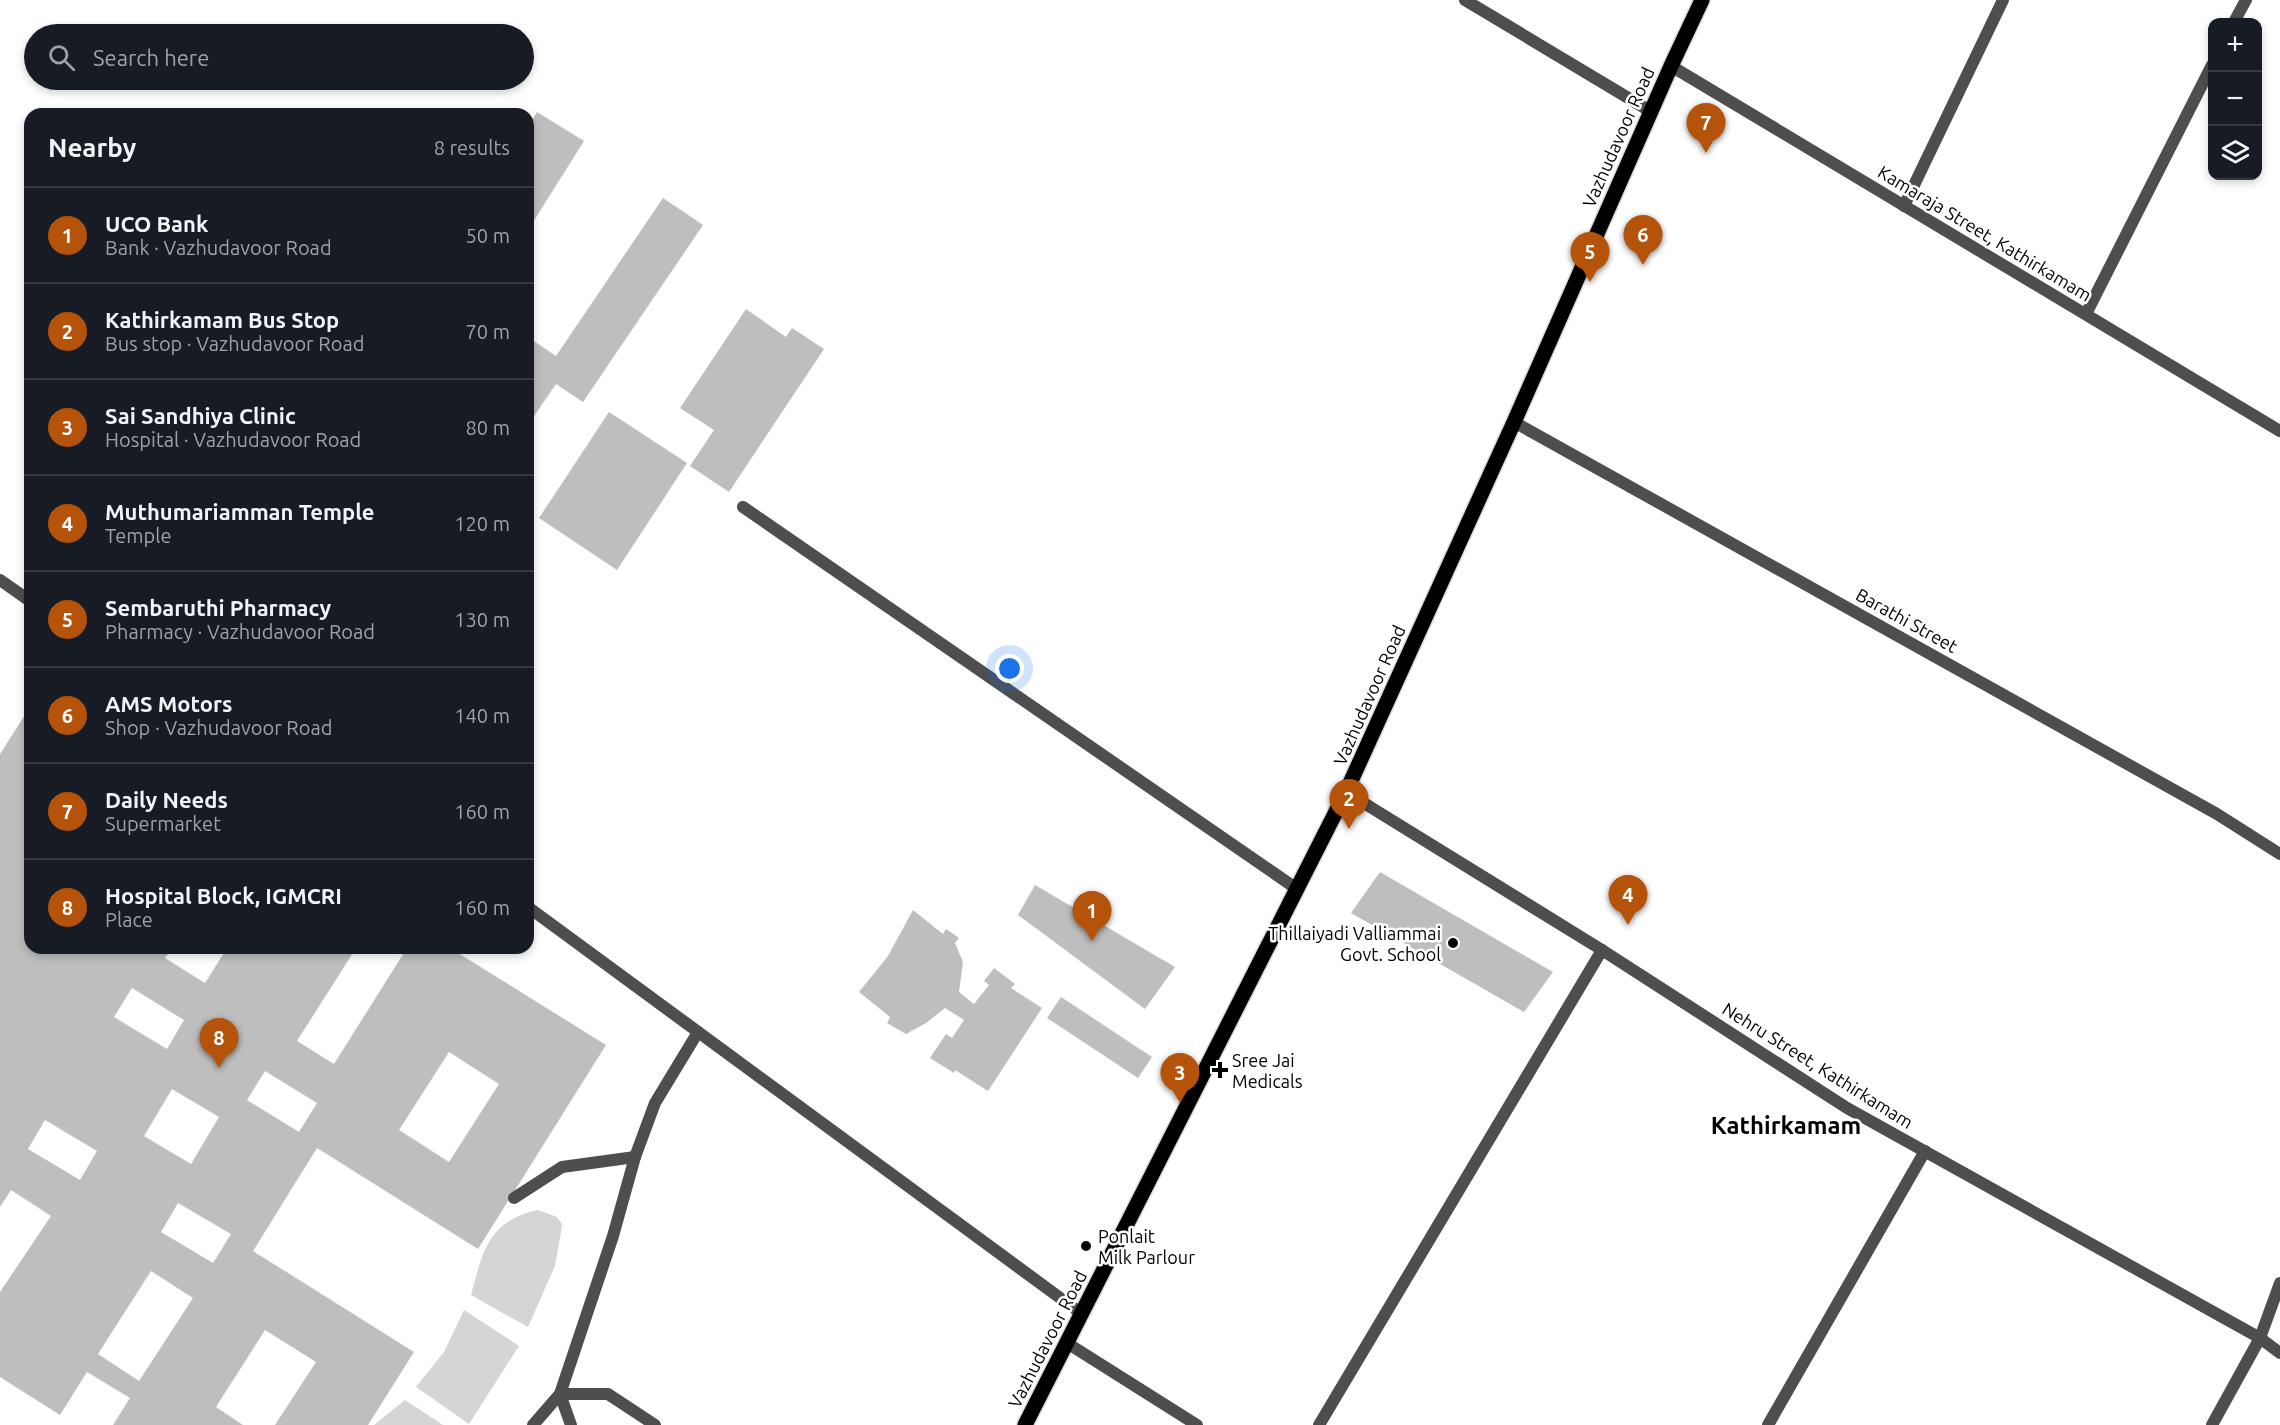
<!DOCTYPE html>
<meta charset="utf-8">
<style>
body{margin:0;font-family:Ubuntu,sans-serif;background:#20242c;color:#f1f3f6}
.controls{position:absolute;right:18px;top:18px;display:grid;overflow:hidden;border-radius:12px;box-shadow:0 3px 9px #0003}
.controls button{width:54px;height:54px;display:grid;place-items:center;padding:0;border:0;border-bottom:2px solid #363941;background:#171b24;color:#f1f3f6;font:30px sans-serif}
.you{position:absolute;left:1010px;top:669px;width:21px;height:21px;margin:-15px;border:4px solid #fff;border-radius:50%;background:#1a73e8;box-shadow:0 0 0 9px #1a73e833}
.badge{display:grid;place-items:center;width:39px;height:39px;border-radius:50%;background:#b45309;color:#fff;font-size:20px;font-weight:700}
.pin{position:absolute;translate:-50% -50px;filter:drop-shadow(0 2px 3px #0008)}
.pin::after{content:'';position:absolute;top:32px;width:21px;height:18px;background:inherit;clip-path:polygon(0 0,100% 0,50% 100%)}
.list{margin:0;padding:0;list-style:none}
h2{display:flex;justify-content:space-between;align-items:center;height:78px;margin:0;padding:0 24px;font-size:26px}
h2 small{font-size:20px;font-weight:400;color:#9ea1a6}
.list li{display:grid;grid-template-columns:39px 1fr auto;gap:18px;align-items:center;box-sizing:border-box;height:96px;padding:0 24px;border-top:2px solid #363941}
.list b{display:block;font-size:22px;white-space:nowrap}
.list p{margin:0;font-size:20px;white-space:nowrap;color:#9ea1a6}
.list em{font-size:20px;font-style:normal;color:#9ea1a6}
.icon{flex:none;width:33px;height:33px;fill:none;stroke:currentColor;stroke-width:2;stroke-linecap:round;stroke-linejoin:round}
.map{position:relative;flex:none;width:2280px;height:1425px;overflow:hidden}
.search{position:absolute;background:#171b24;box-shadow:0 3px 9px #0003;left:24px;top:24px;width:510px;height:66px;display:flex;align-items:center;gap:15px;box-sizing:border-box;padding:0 21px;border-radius:33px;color:#9ea1a6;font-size:22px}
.panel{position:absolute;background:#171b24;box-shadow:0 3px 9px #0003;left:24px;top:108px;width:510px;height:846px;border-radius:18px}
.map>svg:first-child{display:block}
</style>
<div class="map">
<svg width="2280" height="1425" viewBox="0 0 2280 1425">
<rect width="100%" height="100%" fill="#fff"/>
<g fill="#d5d5d5">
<path d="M 538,1210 L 557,1217 L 562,1224 L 561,1232 L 555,1266 L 528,1327 L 471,1295 C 483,1251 488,1221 538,1210 Z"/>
<polygon points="464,1310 519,1346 469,1424 416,1387 444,1352"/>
<polygon points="405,1400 443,1425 374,1425"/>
</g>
<g fill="#bebebe" fill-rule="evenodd">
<polygon points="537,112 584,141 528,230 528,127"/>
<polygon points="663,198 703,225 583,402 556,384 528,425 528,337 556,356"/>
<polygon points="746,309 786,337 792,328 824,349 729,492 690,466 714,430 680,408"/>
<polygon points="609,412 687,463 617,570 539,518"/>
<path d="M 30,707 L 30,948 L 172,948 L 165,958 L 205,983 L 227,948 L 356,948 L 297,1041 L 334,1064 L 407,948 L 450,948 L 606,1045 L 478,1249 L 317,1148 L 253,1251 L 414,1352 L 368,1425 L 275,1425 L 316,1362 L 265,1330 L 216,1407 L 243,1425 L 113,1425 L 130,1398 L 87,1372 L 60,1415 L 0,1377 L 0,1292 L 51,1216 L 11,1190 L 0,1207 L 0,754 ZM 132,988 L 184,1020 L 167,1049 L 114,1017 ZM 449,1052 L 499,1084 L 449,1162 L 399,1130 ZM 265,1071 L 317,1103 L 299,1132 L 247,1100 ZM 172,1089 L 219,1117 L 191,1164 L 144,1136 ZM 45,1120 L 97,1151 L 80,1180 L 28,1149 ZM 178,1203 L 231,1234 L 213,1263 L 161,1232 ZM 151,1271 L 193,1298 L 139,1381 L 98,1354 Z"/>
<polygon points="1380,872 1553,972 1524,1012 1351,913"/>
<polygon points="1035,885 1175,967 1145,1009 1018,915"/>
<polygon points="913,910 943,934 946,929 959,938 955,943 963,962 959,992 974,1004 989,985 984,981 994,968 1015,984 1011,988 1042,1008 988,1091 955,1070 954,1073 930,1058 946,1034 952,1038 964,1020 945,1008 926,1023 906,1034 887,1023 890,1017 859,992 888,956"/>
<polygon points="1061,997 1152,1057 1138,1078 1047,1018"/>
</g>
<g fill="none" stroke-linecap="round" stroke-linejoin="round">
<defs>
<polyline id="primary" points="1025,1425 1346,792 1514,422 1671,66 1702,0"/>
</defs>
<use href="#primary" stroke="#dbdbdb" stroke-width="18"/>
<g stroke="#4e4e4e" stroke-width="12">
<polyline points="1465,0 1650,111"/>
<polyline points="743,507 1297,889"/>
<polyline points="0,580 30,601"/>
<polyline points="528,907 1082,1314"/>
<polyline points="514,1198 562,1167 635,1157"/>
<polyline points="533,1425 560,1394 613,1236 635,1157 655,1103 698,1032"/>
<polyline points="571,1425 560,1394 608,1394 655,1425"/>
<polyline points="1319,1425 1602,950"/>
</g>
<g stroke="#4e4e4e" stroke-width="12">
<polyline points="2234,22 2246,0"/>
<polyline points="1671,66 2280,431"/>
<polyline points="1904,206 2003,0"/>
<polyline points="2086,314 2212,65"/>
<polyline points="1514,422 2217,814 2280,854"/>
<polyline points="1346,792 1602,950 1847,1108 2260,1338 2280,1353"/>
<polyline points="1067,1343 1197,1425"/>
<polyline points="1768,1425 1925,1151"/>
<polyline points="2212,1425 2260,1338 2280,1283"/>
</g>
<use href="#primary" stroke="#000" stroke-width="15"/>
</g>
<g fill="#000" stroke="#fff" stroke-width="2">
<circle cx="1453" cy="943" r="6"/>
<path d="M1217 1061h6v6h6v6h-6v6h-6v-6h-6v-6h6z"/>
<circle cx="1086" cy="1246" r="6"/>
</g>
<g text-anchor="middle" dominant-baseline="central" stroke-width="5" stroke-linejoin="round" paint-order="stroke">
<g font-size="18" fill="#000" stroke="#fff">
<text transform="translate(1618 137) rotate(-66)">Vazhudavoor Road</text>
<text transform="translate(1985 233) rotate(31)">Kamaraja Street, Kathirkamam</text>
<text transform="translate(1907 620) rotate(29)">Barathi Street</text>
<text transform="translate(1369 695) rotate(-66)">Vazhudavoor Road</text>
<text transform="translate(1818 1065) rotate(32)">Nehru Street, Kathirkamam</text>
<text transform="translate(1047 1339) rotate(-63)">Vazhudavoor Road</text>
</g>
<g font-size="18" fill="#000" stroke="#fff" text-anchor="start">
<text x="1441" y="933" text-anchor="end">Thillaiyadi Valliammai<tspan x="1441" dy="21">Govt. School</tspan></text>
<text x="1232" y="1060">Sree Jai<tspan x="1232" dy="21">Medicals</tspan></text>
<text x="1098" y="1236">Ponlait<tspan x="1098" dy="21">Milk Parlour</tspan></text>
</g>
<g font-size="24" font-weight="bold" fill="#000" stroke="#fff">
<text x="1786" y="1125">Kathirkamam</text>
</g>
</g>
</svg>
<div class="controls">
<button>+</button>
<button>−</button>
<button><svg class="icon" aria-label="layers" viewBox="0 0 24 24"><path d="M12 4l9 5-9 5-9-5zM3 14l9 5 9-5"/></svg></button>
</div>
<div class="you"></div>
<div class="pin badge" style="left:1092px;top:941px">1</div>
<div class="pin badge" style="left:1349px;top:829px">2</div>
<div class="pin badge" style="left:1180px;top:1103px">3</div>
<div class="pin badge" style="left:1628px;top:925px">4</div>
<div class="pin badge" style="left:1590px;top:282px">5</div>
<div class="pin badge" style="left:1643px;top:265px">6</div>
<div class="pin badge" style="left:1706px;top:153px">7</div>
<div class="pin badge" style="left:219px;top:1068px">8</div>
<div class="search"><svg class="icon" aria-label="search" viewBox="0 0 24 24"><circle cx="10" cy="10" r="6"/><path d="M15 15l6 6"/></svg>Search here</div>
<section class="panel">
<h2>Nearby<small>8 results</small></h2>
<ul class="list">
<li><span class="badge">1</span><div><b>UCO Bank</b><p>Bank · Vazhudavoor Road</p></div><em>50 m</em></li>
<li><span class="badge">2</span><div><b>Kathirkamam Bus Stop</b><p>Bus stop · Vazhudavoor Road</p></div><em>70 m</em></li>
<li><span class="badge">3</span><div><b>Sai Sandhiya Clinic</b><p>Hospital · Vazhudavoor Road</p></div><em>80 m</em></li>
<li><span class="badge">4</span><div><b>Muthumariamman Temple</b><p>Temple</p></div><em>120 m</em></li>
<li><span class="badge">5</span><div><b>Sembaruthi Pharmacy</b><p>Pharmacy · Vazhudavoor Road</p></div><em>130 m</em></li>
<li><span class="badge">6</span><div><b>AMS Motors</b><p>Shop · Vazhudavoor Road</p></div><em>140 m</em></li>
<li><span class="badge">7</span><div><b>Daily Needs</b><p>Supermarket</p></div><em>160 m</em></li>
<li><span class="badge">8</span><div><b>Hospital Block, IGMCRI</b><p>Place</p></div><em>160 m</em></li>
</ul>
</section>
</div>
